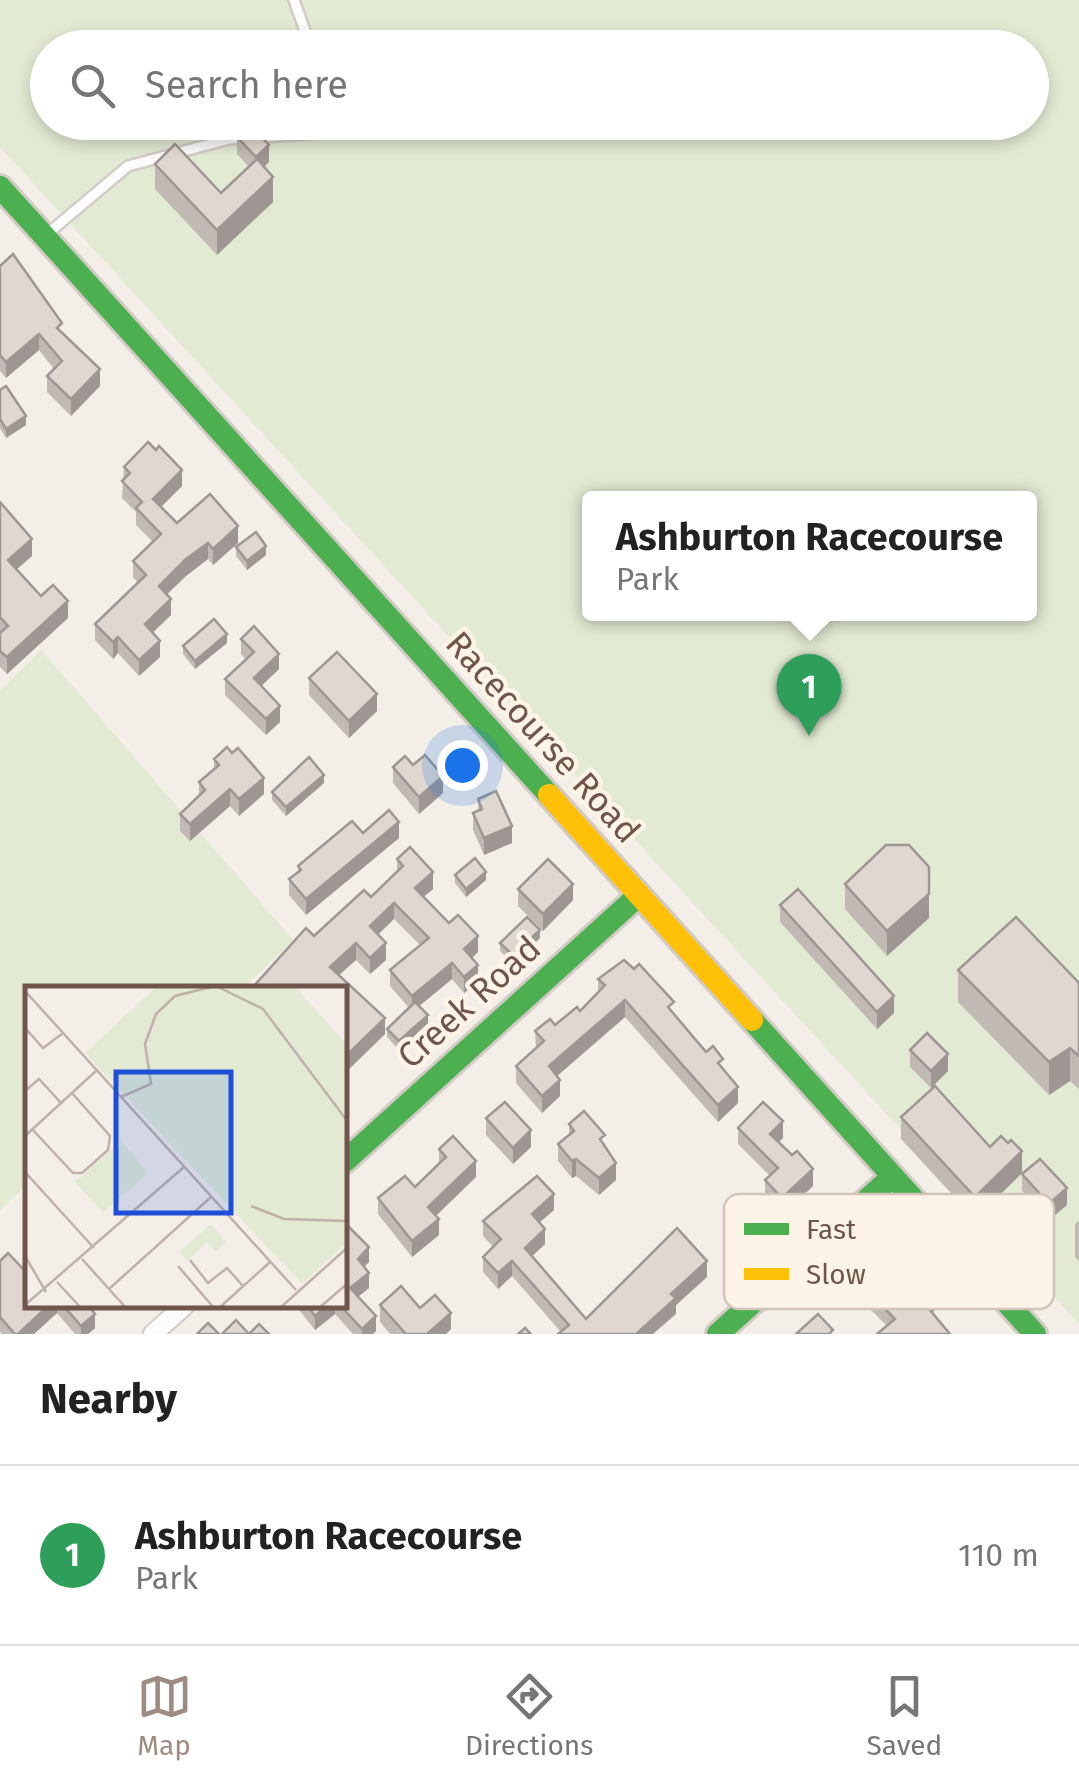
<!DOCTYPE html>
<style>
body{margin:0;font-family:"Fira Sans",sans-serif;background:#f2f2f2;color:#222}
.you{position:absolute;left:462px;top:765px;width:35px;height:35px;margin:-25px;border:8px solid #fff;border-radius:50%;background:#1a73e8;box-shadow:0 0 0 15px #1a73e833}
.badge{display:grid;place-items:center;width:65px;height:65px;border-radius:50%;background:#9e8b82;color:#fff;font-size:32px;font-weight:700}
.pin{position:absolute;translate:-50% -82px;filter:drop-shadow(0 2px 5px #0008)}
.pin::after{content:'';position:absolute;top:52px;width:35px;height:30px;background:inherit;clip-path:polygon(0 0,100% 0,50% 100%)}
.popup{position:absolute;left:582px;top:491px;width:455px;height:130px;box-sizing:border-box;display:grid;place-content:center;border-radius:10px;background:#fff;filter:drop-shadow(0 2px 8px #0005);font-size:32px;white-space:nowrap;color:#767676}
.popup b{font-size:38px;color:#222}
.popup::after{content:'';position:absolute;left:50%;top:100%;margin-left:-20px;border:20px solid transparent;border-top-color:#fff}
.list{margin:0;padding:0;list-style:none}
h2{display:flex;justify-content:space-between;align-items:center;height:130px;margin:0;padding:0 40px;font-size:42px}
h2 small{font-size:32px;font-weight:400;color:#767676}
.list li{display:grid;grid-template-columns:65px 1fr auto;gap:30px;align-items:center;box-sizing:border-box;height:180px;padding:0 40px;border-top:2px solid #e0e0e0}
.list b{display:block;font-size:38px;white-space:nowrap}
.list p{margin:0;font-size:32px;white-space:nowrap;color:#767676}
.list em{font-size:32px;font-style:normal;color:#767676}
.icon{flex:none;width:55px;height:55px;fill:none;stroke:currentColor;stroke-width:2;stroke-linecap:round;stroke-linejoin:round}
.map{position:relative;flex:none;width:1079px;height:1334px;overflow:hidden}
.search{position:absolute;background:#fff;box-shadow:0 5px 15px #0003;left:30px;right:30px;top:30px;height:110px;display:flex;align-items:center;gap:25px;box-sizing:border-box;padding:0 35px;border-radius:55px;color:#767676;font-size:38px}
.sheet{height:310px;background:#fff}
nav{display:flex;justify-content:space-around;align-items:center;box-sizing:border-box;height:140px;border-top:2px solid #e0e0e0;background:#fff;font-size:28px;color:#767676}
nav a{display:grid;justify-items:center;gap:5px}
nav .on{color:#9e8b82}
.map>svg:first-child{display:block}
</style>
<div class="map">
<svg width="1079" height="1334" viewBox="0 0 1079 1334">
<rect width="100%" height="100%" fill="#f4eee8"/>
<g fill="#e2ead3" fill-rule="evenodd">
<path d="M 0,0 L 1079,0 L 1079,1324 L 0,147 ZM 48,48 L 1032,48 L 1032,122 L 48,122 ZM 589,498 L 1029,498 L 1029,614 L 589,614 Z"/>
<polygon points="41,650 294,941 242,989 28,989 27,1185 0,1210 0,691"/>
</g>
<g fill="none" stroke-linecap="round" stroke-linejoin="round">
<defs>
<g id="lane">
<polyline points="294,0 311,48"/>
<polyline points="46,235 128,166 229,139 310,134 319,122"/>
</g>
<polyline id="street" points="153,1334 184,1306"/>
<g id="fast">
<polyline points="0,187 549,795"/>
<polyline points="752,1020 1035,1334"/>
<polyline points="345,1161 639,895"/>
<polyline points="718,1334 892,1177"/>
</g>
<polyline id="slow" points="549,795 752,1020"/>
</defs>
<use href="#lane" stroke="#d3cbc6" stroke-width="14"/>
<use href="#street" stroke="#d3cbc6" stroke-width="22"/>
<use href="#fast" stroke="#d2cac4" stroke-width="28"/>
<use href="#slow" stroke="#d2cac4" stroke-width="28"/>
<use href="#lane" stroke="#fdfcfc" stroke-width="9"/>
<use href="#street" stroke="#fdfcfc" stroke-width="18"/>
<use href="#fast" stroke="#4caf50" stroke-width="22"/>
<use href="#slow" stroke="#ffc107" stroke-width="22"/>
</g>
<g fill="#c1b9b3">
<polygon points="237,137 269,162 264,167 273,202 217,255 155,189 155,164 221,193 249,167 237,154"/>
<polygon points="0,266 62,333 100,386 71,416 47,392 47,376 54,369 39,350 6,378 0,371"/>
<polygon points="0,390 26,425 6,438 0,428"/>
<polygon points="124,467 182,486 161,507 177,523 238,543 213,565 208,559 186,576 167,594 171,615 153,632 160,657 139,676 118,653 113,659 95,640 95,624 138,583 133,577 133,561 153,542 136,525 136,512 122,498"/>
<polygon points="0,502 32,556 16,569 41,596 68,618 7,674 0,667"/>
<polygon points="236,547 266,555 247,570 236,556"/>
<polygon points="241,639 279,669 261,686 280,722 266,735 225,695 225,679 246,660 241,654"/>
<polygon points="227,643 195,669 183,654 183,646"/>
<polygon points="309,678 377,711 349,738 309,695"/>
<polygon points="214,759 264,794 239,816 230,806 190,841 180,831 180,814 199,797 199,782 214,769"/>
<polygon points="413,765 443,793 419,814 393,783 393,767"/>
<polygon points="324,783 286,816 272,800 272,792"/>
<polygon points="478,799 512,843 484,855 473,830 473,813 478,811"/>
<polygon points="363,833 399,838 306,915 289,895 289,879 298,872 298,866"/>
<polygon points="397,859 433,889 423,897 478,952 472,958 478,982 464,993 452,979 419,1006 428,1023 399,1050 387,1037 387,1029 409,1008 390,986 390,970 420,945 394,919 378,935 386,960 370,974 356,960 339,975 385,1034 345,1073 345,989 314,936 371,897 397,872"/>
<polygon points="455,875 486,880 466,897 455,883"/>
<polygon points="845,884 929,918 887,956 845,909"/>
<polygon points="518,889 573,900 543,931 518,906"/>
<polygon points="780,905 894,1013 877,1029 780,922"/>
<polygon points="540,938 513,964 500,951 500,943"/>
<polygon points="958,970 1079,983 1079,1089 1070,1081 1049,1095 958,1002"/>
<polygon points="598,979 674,1015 723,1069 738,1103 718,1122 625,1017 557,1076 560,1096 542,1113 516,1083 516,1066 536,1049 535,1031 555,1025 580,1011 598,992"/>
<polygon points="910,1050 948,1071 931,1088 910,1067"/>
<polygon points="901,1117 990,1147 1008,1143 1022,1173 975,1219 901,1139"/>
<polygon points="486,1118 531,1147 513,1164 486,1135"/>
<polygon points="569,1124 605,1146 616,1180 599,1195 576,1176 572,1178 558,1161 558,1144 569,1135"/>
<polygon points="738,1128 783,1138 779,1142 813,1186 782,1215 765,1196 765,1180 770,1176 738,1144"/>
<polygon points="439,1149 476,1177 436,1216 439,1235 412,1257 378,1214 378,1198 415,1187 439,1163"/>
<polygon points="1022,1174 1067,1205 1049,1220 1022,1191"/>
<polygon points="554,1210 540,1222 545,1244 532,1256 586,1319 707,1277 676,1305 676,1314 561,1332 512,1276 498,1289 483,1272 483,1257 493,1247 483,1236 483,1221"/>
<polygon points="1079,1221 1079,1261 1075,1257 1075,1224"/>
<polygon points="345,1223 369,1262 364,1267 369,1288 358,1297 376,1331 373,1334 353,1334 335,1314 315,1330 296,1306 345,1306"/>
<polygon points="0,1261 28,1306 89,1306 95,1328 88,1334 75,1334 57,1313 34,1334 2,1334 0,1332"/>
<polygon points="848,1272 937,1308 932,1313 887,1326 848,1287"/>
<polygon points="380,1305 420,1308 451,1329 446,1334 390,1334 380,1322"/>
</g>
<g fill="#9d9692">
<polygon points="269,145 269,162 256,174 256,157"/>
<polygon points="273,177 273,202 217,255 217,230"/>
<polygon points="39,334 39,350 6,378 6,362"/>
<polygon points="100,369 100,386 71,416 71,399"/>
<polygon points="26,416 26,425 6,438 6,429"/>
<polygon points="182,470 182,486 153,515 153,499"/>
<polygon points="238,526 238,543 213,565 213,549"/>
<polygon points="32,539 32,556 8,577 8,560"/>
<polygon points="208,543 208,559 186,576 159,602 159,586 186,559"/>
<polygon points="266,546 266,555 247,570 247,561"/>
<polygon points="171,599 171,615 145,640 145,624"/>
<polygon points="68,601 68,618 7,674 7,657"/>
<polygon points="227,634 227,643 195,669 195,661"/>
<polygon points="118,637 118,653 113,659 113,642"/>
<polygon points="160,641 160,657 139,676 139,660"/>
<polygon points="279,654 279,669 254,693 254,678"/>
<polygon points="377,694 377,711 349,738 349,721"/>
<polygon points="280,706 280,722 266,735 266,719"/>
<polygon points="324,775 324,783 286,816 286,807"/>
<polygon points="443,776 443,793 419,814 419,797"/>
<polygon points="264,778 264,794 239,816 239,799"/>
<polygon points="230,789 230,806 190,841 190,824"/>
<polygon points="399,822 399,838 306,915 306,899"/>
<polygon points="512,826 512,843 484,855 484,838"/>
<polygon points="433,872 433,889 415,904 415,888"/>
<polygon points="486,872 486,880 466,897 466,889"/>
<polygon points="573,884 573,900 543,931 543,914"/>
<polygon points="929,894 929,918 887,956 887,931"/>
<polygon points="394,903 394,919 370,942 370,926"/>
<polygon points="540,930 540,938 513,964 513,955"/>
<polygon points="478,936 478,952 464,965 464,949"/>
<polygon points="356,943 356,960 330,983 330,967"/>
<polygon points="386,943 386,960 370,974 370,958"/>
<polygon points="452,963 452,979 412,1012 412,996"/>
<polygon points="478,965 478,982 464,993 464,977"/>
<polygon points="894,996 894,1013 877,1029 877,1012"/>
<polygon points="625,1000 625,1017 549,1083 549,1066"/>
<polygon points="428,1015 428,1023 399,1050 399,1041"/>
<polygon points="385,1018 385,1034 345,1073 345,1057"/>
<polygon points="1070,1048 1070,1081 1049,1095 1049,1062"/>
<polygon points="948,1054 948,1071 931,1088 931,1071"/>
<polygon points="560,1080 560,1096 542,1113 542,1096"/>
<polygon points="738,1087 738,1103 718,1122 718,1105"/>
<polygon points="783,1121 783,1138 770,1151 770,1134"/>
<polygon points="531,1130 531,1147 513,1164 513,1148"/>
<polygon points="1022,1151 1022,1173 975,1219 975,1197"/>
<polygon points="576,1159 576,1176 572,1178 572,1161"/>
<polygon points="476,1161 476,1177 428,1223 428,1207"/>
<polygon points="616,1163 616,1180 599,1195 599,1178"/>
<polygon points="813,1169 813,1186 782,1215 782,1198"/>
<polygon points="1067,1188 1067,1205 1049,1220 1049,1204"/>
<polygon points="554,1194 554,1210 532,1229 532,1214"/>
<polygon points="439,1219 439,1235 412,1257 412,1241"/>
<polygon points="545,1229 545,1244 525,1263 525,1248"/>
<polygon points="369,1247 369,1262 358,1273 358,1259"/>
<polygon points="512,1261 512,1276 498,1289 498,1273"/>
<polygon points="707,1261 707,1277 676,1305 676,1314 653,1334 636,1334 671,1294"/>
<polygon points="369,1273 369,1288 350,1303 350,1288"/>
<polygon points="937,1293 937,1308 925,1319 925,1304"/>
<polygon points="48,1306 57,1306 57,1313 34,1334 18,1334"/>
<polygon points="326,1306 335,1306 335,1314 315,1330 315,1316"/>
<polygon points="451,1313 451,1329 446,1334 427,1334"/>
<polygon points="95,1314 95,1328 88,1334 81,1334 81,1326"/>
<polygon points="376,1316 376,1331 373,1334 362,1334 362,1329"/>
</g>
<g fill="#e0d7d0" stroke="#9d9692" stroke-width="2.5">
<polygon points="254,129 269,145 256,157 237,137"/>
<polygon points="175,144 221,193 257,159 273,177 217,230 155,164"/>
<polygon points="13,254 62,323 57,328 100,369 71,399 47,376 62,361 39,334 6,362 0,355 0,266"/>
<polygon points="6,386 26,416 6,429 0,419 0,390"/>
<polygon points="148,442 156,450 159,446 182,470 153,499 177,523 210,494 238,526 213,549 208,543 186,559 159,586 171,599 145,624 160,641 139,660 118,637 113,642 95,624 146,575 133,561 161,534 136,508 142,502 122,481 130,473 124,467"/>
<polygon points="0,502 32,539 8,560 41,596 53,585 68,601 7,657 0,651 0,633 8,626 0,617"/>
<polygon points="256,532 266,546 247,561 236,547"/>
<polygon points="214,619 227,634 195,661 183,646"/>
<polygon points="254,626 279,654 254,678 280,706 266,719 225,679 254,652 241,639"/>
<polygon points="337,652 377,694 349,721 309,678"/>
<polygon points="227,747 232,753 238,748 264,778 239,799 230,789 190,824 180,814 205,790 199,782 219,765 214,759"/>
<polygon points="425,755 443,776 419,797 393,767 405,756 413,765"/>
<polygon points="309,757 324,775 286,807 272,792"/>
<polygon points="496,791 512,826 484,838 473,813 482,809 478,799"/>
<polygon points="389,810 399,822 306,899 289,879 301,870 298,866 352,821 363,833"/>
<polygon points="886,845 909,845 929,867 929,894 887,931 845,884"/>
<polygon points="410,847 433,872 415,888 449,923 458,915 478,936 464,949 478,965 464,977 452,963 412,996 390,970 429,938 394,903 370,926 386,943 370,958 356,943 330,967 385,1018 345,1057 345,989 252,988 306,928 314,936 364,890 371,897 403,866 397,859"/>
<polygon points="475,858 486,872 466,889 455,875"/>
<polygon points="548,859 573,884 543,914 518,889"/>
<polygon points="798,889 894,996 877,1012 780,905"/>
<polygon points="527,917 540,930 513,955 500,943"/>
<polygon points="1016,917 1079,983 1079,1056 1070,1048 1049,1062 958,970"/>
<polygon points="624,960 634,969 639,964 674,1002 668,1007 706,1052 713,1046 723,1059 718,1063 738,1087 718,1105 625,1000 549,1066 560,1080 542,1096 516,1066 544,1041 535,1031 550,1019 555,1025 577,1007 580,1011 605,985 598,979"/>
<polygon points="415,1002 428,1015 399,1041 387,1029"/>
<polygon points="927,1033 948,1054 931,1071 910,1050"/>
<polygon points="935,1086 990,1147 1001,1136 1008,1143 1011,1140 1022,1151 975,1197 901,1117"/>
<polygon points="505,1102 531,1130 513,1148 486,1118"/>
<polygon points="763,1102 783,1121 770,1134 792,1155 797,1151 813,1169 782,1198 765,1180 778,1168 738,1128"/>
<polygon points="584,1111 605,1135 600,1139 616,1163 599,1178 576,1159 572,1161 558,1144 574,1131 569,1124"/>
<polygon points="453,1136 476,1161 428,1207 439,1219 412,1241 378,1198 405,1176 415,1187 446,1157 439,1149"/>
<polygon points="1040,1159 1067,1188 1049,1204 1022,1174"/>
<polygon points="537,1176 554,1194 532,1214 545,1229 525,1248 586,1319 677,1228 707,1261 671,1294 676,1298 636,1334 558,1334 569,1325 512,1261 498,1273 483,1257 501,1239 483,1221"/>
<polygon points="345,1223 369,1247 358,1259 369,1273 350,1288 376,1316 362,1329 341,1306 345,1306"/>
<polygon points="876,1247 879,1251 882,1248 911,1279 921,1276 937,1293 925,1304 950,1334 877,1334 895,1319 848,1272"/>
<polygon points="8,1253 26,1272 28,1271 28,1306 48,1306 18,1334 15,1334 0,1317 0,1261"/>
<polygon points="401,1286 420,1308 435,1295 451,1313 427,1334 406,1334 380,1305"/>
<polygon points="64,1306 89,1306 95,1314 81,1326"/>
<polygon points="308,1306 326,1306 315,1316"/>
<polygon points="818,1314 833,1330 829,1334 796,1334"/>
<polygon points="236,1320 249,1334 259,1324 269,1334 222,1334"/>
<polygon points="208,1323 219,1334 197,1334"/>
<polygon points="525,1328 531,1334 518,1334"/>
</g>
<g text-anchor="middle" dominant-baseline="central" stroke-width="9" stroke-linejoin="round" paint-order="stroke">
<g font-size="35" fill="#6f554b" stroke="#fdf3e7">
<text transform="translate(543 737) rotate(48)">Racecourse Road</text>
<text transform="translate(469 1002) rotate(-42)">Creek Road</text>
</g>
</g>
<g transform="translate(25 986)">
<rect width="322" height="322" fill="#f4eee8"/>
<path d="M 132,0 L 269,0 L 322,59 L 322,256 L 277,298 L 60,67 ZM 96,155 L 123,186 L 78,227 L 50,196 ZM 186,238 L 201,256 L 191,266 L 182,256 L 162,275 L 154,266 Z" fill="#e2ead3"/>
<path fill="none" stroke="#bfb1a9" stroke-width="2.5" d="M 191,0 L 238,23 L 323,136M 0,5 L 271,304M 1,43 L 18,62 L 38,47M 0,105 L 14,93 L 36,117M 96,111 L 126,98 L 120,58 L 131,28 L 150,10 L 190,0M 7,143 L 48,187 L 57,187 L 83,164 L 85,150 L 47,107M 0,150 L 72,84M 0,186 L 69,262M 226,220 L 259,233 L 323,235M 0,270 L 21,306M 57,273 L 101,322M 165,274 L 183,297 L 202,282 L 218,300M 153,280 L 189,322M 32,296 L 56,322M 84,303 L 186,211M 0,319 L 159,181M 194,322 L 245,276M 255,322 L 323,261M 294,322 L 323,297"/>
<path fill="#1d4ed8" fill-opacity="0.15" stroke="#1d4ed8" stroke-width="5" d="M 91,86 L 206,86 L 206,227 L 91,227 Z"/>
<rect width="322" height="322" fill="none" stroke="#6f554b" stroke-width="5"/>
</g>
<rect x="724" y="1194" width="330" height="115" rx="15" fill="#fdf3e7" stroke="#d2c4b8" stroke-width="2.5"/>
<rect x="744" y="1223" width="45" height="12" fill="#4caf50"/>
<rect x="744" y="1268" width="45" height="12" fill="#ffc107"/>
<g font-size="28" fill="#6f554b">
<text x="806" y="1239">Fast</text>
<text x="806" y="1284">Slow</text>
</g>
</svg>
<div class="you"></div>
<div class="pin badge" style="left:809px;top:736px;background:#2e9e5b">1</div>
<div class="popup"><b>Ashburton Racecourse</b>Park</div>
<div class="search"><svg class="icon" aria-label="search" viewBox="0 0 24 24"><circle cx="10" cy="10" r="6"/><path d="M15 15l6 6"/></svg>Search here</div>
</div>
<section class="sheet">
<h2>Nearby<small></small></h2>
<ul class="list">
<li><span class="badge" style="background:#2e9e5b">1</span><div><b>Ashburton Racecourse</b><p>Park</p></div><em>110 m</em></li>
</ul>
</section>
<nav>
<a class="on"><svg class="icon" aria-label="map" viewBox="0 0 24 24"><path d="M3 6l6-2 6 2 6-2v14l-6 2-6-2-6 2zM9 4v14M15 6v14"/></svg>Map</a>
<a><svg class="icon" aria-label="directions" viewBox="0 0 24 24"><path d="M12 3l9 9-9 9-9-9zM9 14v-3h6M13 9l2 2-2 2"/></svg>Directions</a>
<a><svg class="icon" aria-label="saved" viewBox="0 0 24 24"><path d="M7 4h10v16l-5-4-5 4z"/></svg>Saved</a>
</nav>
